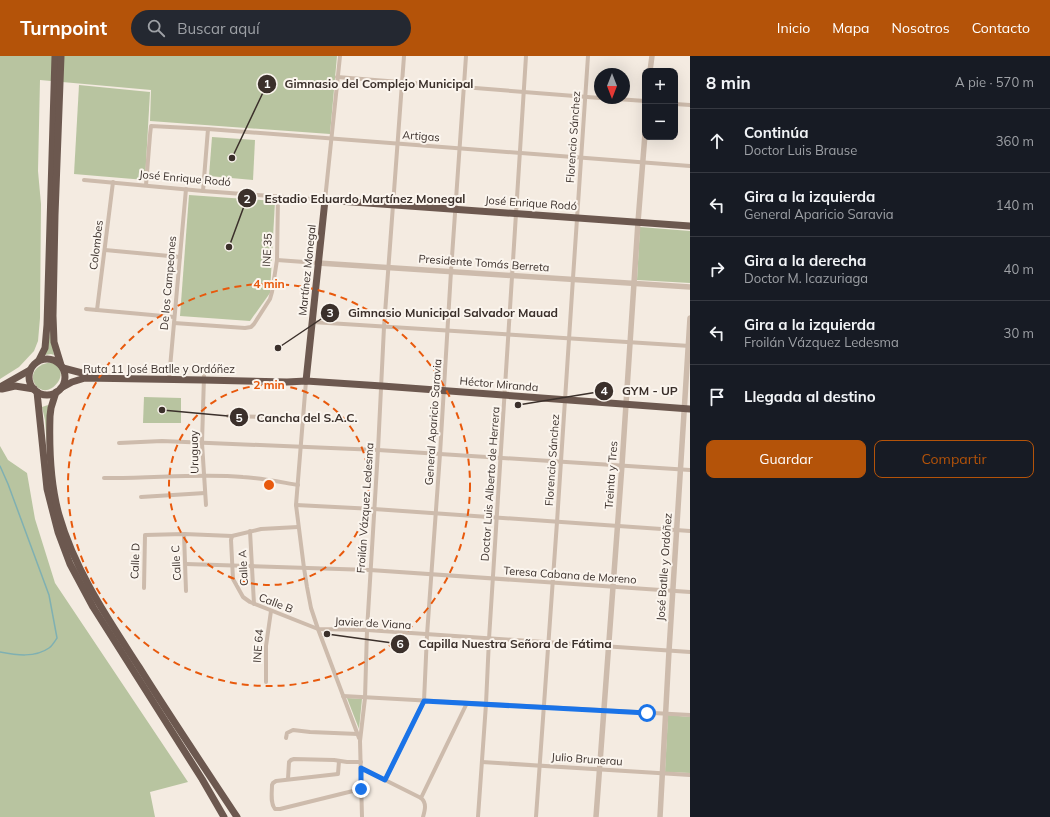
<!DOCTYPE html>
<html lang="es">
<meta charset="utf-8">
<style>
body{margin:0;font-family:Mulish,sans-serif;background:#242831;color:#f1f3f6}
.controls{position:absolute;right:12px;top:12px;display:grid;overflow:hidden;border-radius:8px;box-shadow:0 4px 16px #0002}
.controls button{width:36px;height:36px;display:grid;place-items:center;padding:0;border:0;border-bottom:1px solid #363941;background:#171b24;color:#f1f3f6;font:20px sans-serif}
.compass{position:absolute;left:594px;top:12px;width:36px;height:36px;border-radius:50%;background:#171b24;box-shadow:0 4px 16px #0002;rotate:180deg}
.stop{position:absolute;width:12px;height:12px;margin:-9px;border:3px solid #1a73e8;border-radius:50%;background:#fff}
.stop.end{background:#1a73e8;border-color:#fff;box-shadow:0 1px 4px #0008}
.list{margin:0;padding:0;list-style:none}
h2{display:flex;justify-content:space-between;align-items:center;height:52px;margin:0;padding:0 16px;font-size:17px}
h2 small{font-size:13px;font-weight:400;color:#9ea1a6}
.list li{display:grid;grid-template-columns:26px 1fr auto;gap:12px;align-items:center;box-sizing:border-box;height:64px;padding:0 16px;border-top:1px solid #363941}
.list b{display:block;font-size:15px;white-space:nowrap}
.list p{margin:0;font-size:13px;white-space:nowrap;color:#9ea1a6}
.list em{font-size:13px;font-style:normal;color:#9ea1a6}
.actions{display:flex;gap:8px;padding:12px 16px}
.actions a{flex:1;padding:9px 0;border:1px solid #b45309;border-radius:8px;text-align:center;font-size:14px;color:#b45309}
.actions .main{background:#b45309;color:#fff}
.icon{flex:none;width:22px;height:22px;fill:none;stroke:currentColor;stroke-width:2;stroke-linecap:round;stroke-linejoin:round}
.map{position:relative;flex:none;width:690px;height:761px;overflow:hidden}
header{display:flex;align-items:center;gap:24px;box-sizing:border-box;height:56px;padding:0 20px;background:#b45309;color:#fff}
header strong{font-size:19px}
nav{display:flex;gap:22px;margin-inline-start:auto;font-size:14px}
.search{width:280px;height:36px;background:#242831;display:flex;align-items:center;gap:10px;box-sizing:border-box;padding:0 14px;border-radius:22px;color:#9ea1a6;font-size:15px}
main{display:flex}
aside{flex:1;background:#171b24}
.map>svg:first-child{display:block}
</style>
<header>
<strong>Turnpoint</strong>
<div class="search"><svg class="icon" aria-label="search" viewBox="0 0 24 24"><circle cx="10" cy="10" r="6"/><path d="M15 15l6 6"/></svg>Buscar aquí</div>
<nav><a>Inicio</a><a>Mapa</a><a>Nosotros</a><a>Contacto</a></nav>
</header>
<main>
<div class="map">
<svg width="690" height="761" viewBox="0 0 690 761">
<rect width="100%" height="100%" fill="#f4ebe1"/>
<g fill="#b8c4a0">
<polygon points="0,0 337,0 330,78 150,65 151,34 40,24 38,115 41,148 40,262 38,285 34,295 19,311 0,323"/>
<polygon points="79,29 150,36 145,124 74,118"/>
<polygon points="212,81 255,84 253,124 209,120"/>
<polygon points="189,139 275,145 270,237 250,265 180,260"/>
<polygon points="640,171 690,175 690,227 637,224"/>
<polygon points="51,256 53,293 54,299 51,298 45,299 50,277"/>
<path d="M 52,306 L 58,308 C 61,315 62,320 58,326 C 40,351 15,311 52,306 Z"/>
<polygon points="144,341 181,342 181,367 143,367"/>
<polygon points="48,349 47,389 45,364 42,351"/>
<polygon points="0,390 8,404 27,417 35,463 55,527 188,726 150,736 155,761 0,761"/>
<polygon points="347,642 362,643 359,673"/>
<polygon points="668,659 690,661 690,717 665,716"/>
</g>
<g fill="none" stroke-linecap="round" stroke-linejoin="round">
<path stroke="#7fb0b2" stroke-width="1.5" d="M 0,410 L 8,428 L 49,539 L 57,582 C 55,585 52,590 49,592 C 35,602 16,599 0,596"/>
<g stroke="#cdbbac" stroke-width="4">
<polyline points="337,21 600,42"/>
<polyline points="603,42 645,45"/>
<polyline points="675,48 690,49"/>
<polyline points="84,124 203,135 325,144 340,0"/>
<polyline points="146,129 150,79 151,70 208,73 690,110"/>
<polyline points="203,135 208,73"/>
<polyline points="105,194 180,201"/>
<polyline points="277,204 318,207"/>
<polyline points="86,253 174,261"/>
<polyline points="97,254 113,126"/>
<polyline points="312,266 690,290"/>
<polyline points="174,267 245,272 251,271 254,268 270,243 272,236 277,204 278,140"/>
<polyline points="204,320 202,387 206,449"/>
<polyline points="169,323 186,133"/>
<polyline points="306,325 296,449 304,512 307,531 311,552 318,573 359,682"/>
<polyline points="228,360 304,362"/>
<polyline points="119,387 162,385 378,394 690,414"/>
<path d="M 104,422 C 150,423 197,417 243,421 C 261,422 280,426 298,429"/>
<polyline points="141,441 205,437"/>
<polyline points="296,449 374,453 690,475"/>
<polyline points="250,475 254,548"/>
<polyline points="184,478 186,535"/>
<polyline points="232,480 231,484 233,523 243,541 250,546 318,573 367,574 690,596"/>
<polyline points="186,508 370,514 690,536"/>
<polyline points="144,532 145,479 184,478 232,480 261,473 298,471"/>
<polyline points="266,626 266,590 271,555"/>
<polyline points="343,640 690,659"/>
<polyline points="286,682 287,677 293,674 310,676 358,678"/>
<path d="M 339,705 L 338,718 L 276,725 L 273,727 L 272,729 C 272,737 270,747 275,753 L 280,753 L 361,733"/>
<polyline points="482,706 690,719"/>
<path d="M 361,712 L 421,742 C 427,747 425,754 423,761"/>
<polyline points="288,723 289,706 291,704 294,703 334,704 347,706 361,706"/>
<polyline points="385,724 424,645 427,579 440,398 451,215 466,0"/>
<polyline points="421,742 467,647"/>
<polyline points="362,761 360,685 365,642 367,574 378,394 384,271 404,0"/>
<polyline points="478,761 486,648 489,583 526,0"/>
<polyline points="536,761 557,466 573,222 588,0"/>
</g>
<g stroke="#cdbbac" stroke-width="5.5">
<polyline points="650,15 652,0"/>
<polyline points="318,207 690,231"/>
<polyline points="596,761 622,409 638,166 645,78"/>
<polyline points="660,761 669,595 690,262"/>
</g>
<g stroke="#6c584f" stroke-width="7">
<circle cx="47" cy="321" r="18"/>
<polyline points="39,304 45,292 47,269 55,0"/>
<polyline points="61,309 54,286 53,260 55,159 61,0"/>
<polyline points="63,312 82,317 91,318"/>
<polyline points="306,325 325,144 690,170"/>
<polyline points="0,331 30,314"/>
<polyline points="61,332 72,326 85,322 203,324 287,326 306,325 382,330 690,353"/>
<polyline points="2,333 15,330 34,333"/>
<polyline points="37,336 47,433 58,476 70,508 93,551 202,723 224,761"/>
<path d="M 56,336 L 51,352 L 50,360 C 49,393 50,427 59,459 C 75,515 108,563 139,611 C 171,662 204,711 237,761"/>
</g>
</g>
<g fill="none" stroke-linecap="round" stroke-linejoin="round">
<polyline stroke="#1a73e8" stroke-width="5" points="361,733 361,712 385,724 424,645 647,657"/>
</g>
<g fill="none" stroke="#e8590c" stroke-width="2" stroke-dasharray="7 5">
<circle cx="269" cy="429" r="100"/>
<circle cx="269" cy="429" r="201"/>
</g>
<g text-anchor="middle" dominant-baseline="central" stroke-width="4" stroke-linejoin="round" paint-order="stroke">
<g font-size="11" fill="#3b302b" stroke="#fbf5ee">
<text transform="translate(421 80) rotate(4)">Artigas</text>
<text transform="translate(573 81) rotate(-86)">Florencio Sánchez</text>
<text transform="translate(185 122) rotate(5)">José Enrique Rodó</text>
<text transform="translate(531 147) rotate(4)">José Enrique Rodó</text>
<text transform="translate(96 189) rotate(-83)">Colombes</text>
<text transform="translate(267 194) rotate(-87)">INE 35</text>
<text transform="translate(484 207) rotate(4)">Presidente Tomás Berreta</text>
<text transform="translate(307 214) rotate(-84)">Martínez Monegal</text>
<text transform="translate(168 227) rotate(-85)">De los Campeones</text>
<text x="159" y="313">Ruta 11 José Batlle y Ordóñez</text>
<text transform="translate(499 328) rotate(5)">Héctor Miranda</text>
<text transform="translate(433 366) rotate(-86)">General Aparicio Saravia</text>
<text transform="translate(194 396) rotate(-91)">Uruguay</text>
<text transform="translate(552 404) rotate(-86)">Florencio Sánchez</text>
<text transform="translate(611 419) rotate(-86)">Treinta y Tres</text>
<text transform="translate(490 428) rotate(-86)">Doctor Luis Alberto de Herrera</text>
<text transform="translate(365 452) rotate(-86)">Froilán Vázquez Ledesma</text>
<text transform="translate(135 505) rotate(-88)">Calle D</text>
<text transform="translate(176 507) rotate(-93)">Calle C</text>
<text transform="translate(664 511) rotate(-86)">José Batlle y Ordóñez</text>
<text transform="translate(243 512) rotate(-93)">Calle A</text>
<text transform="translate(570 519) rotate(4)">Teresa Cabana de Moreno</text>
<text transform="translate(276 547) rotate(21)">Calle B</text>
<text transform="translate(373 567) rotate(3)">Javier de Viana</text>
<text transform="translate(258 590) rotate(-86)">INE 64</text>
<text transform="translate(587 703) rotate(4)">Julio Brunerau</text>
</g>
</g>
<circle cx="269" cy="429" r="6" fill="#e8590c" stroke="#fbf5ee" stroke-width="2"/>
<g font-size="12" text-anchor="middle" font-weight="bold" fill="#e8590c" stroke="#fbf5ee" stroke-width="4" stroke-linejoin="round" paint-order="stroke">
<text x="269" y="232">4 min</text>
<text x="269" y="333">2 min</text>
</g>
<path fill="none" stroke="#3b302b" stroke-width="1.5" d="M232 102L267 28M229 191L247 142M278 292L330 257M518 349L604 335M162 354L239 361M327 578L400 588"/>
<g fill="#3b302b" stroke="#fbf5ee" stroke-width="1.5">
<circle cx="232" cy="102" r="4"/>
<circle cx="229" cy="191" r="4"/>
<circle cx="278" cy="292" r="4"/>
<circle cx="518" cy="349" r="4"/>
<circle cx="162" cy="354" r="4"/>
<circle cx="327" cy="578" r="4"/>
<circle cx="267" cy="28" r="10"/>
<circle cx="247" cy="142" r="10"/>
<circle cx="330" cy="257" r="10"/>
<circle cx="604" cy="335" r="10"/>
<circle cx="239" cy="361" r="10"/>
<circle cx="400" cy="588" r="10"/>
</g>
<g font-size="12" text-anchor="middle" font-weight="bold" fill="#fff">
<text x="267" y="32">1</text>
<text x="247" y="147">2</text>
<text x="330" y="261">3</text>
<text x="604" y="339">4</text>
<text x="239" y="366">5</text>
<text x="400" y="592">6</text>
</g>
<g font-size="12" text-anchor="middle" font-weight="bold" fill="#3b302b" stroke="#fbf5ee" stroke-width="4" stroke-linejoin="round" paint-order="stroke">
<text x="379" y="32">Gimnasio del Complejo Municipal</text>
<text x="365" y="147">Estadio Eduardo Martínez Monegal</text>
<text x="453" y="261">Gimnasio Municipal Salvador Mauad</text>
<text x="650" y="339">GYM - UP</text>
<text x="307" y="366">Cancha del S.A.C.</text>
<text x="515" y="592">Capilla Nuestra Señora de Fátima</text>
</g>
</svg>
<div class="controls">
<button>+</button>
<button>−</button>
</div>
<svg class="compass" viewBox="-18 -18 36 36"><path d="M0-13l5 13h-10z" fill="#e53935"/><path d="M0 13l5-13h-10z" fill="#9ea1a6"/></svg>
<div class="stop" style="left:647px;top:657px"></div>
<div class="stop end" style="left:361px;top:733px"></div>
</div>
<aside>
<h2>8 min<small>A pie · 570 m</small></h2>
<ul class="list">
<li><svg class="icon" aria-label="ahead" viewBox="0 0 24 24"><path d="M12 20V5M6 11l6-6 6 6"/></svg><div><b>Continúa</b><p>Doctor Luis Brause</p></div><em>360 m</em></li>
<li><svg class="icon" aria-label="left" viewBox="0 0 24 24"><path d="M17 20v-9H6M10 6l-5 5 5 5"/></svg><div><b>Gira a la izquierda</b><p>General Aparicio Saravia</p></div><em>140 m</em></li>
<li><svg class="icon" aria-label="right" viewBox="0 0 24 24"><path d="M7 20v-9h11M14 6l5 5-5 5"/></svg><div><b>Gira a la derecha</b><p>Doctor M. Icazuriaga</p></div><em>40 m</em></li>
<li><svg class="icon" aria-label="left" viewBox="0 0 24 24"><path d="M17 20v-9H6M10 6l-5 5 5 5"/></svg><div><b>Gira a la izquierda</b><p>Froilán Vázquez Ledesma</p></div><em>30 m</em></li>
<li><svg class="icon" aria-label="arrive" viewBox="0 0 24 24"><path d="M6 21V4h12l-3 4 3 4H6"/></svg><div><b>Llegada al destino</b></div></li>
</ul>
<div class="actions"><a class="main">Guardar</a><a>Compartir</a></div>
</aside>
</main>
